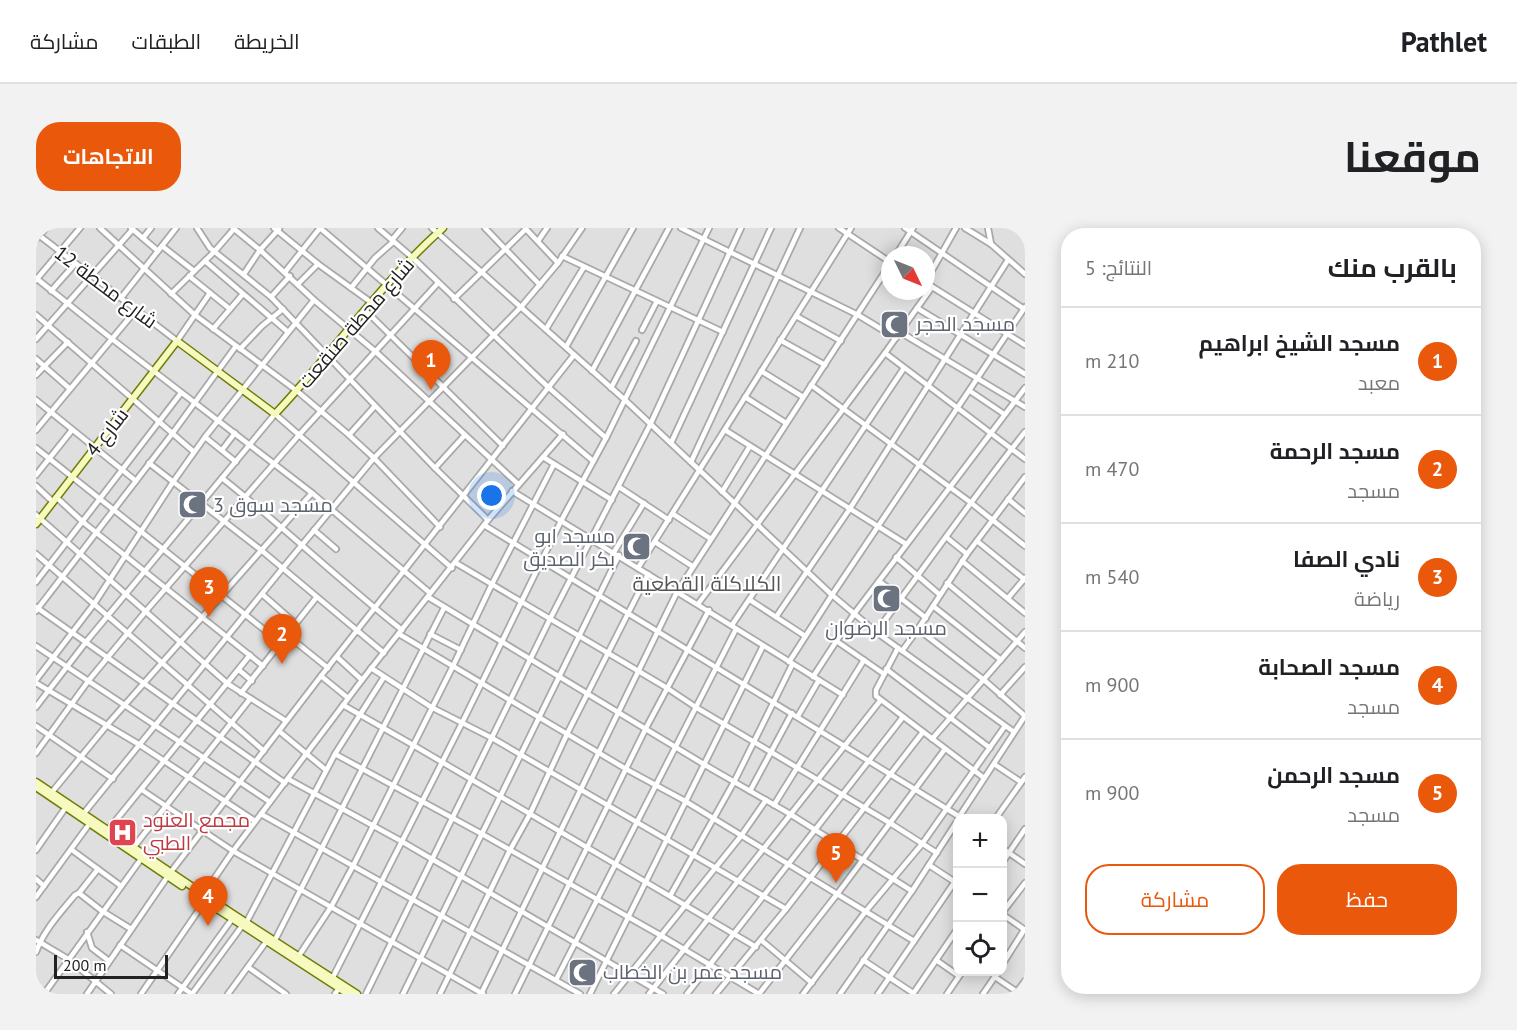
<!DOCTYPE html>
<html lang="ar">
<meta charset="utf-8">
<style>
body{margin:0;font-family:"PT Sans",Cairo,sans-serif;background:#f2f2f2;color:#202124;direction:rtl}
.controls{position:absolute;right:18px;bottom:18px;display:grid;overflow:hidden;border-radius:12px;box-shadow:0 3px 15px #0003}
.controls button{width:54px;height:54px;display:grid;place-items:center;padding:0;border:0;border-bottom:2px solid #e0e0e0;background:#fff;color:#202124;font:30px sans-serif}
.compass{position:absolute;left:845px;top:18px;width:54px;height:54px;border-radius:50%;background:#fff;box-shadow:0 3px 15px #0003;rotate:133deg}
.scale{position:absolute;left:18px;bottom:15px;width:114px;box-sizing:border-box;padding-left:6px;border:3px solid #222;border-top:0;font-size:16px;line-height:21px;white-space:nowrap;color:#222;-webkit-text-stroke:4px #fff;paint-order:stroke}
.you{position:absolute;left:456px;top:268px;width:21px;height:21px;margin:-15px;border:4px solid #fff;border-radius:50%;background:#1a73e8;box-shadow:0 0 0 9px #1a73e833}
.badge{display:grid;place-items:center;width:39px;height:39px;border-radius:50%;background:#ea580c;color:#fff;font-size:20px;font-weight:700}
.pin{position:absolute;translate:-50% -50px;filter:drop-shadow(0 2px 3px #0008)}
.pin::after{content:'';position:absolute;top:32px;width:21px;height:18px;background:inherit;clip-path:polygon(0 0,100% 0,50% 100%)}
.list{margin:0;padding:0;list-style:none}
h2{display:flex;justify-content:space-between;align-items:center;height:78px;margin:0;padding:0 24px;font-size:26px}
h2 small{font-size:20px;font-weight:400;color:#757577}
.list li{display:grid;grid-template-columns:39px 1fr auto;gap:18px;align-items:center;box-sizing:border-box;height:108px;padding:0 24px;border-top:2px solid #e0e0e0}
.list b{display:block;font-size:22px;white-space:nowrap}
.list p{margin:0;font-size:20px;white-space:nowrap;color:#757577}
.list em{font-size:20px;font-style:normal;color:#757577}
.actions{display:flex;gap:12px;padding:18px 24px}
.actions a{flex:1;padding:14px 0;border:2px solid #ea580c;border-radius:24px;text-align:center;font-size:21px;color:#ea580c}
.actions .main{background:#ea580c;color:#fff}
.icon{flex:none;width:33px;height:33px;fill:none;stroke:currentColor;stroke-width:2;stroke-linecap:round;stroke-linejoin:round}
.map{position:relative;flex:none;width:989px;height:766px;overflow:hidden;direction:ltr;border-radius:24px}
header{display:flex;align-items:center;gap:36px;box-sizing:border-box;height:84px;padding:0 30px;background:#fff;border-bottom:2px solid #e0e0e0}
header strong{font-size:28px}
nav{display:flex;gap:33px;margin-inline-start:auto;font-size:21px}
.intro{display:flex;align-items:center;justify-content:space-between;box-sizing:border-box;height:144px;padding:0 36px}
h1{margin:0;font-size:42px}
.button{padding:15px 27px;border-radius:24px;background:#ea580c;color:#fff;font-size:21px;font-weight:700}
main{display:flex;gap:36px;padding:0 36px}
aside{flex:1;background:#fff;border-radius:24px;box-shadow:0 3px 15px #0003}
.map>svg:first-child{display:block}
</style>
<header>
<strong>Pathlet</strong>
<nav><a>الخريطة</a><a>الطبقات</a><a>مشاركة</a></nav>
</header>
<div class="intro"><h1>موقعنا</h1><a class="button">الاتجاهات</a></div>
<main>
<aside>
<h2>بالقرب منك<small>النتائج: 5</small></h2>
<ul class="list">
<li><span class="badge">1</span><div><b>مسجد الشيخ ابراهيم</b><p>معبد</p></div><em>210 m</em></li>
<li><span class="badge">2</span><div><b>مسجد الرحمة</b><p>مسجد</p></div><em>470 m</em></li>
<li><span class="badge">3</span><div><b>نادي الصفا</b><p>رياضة</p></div><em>540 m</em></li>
<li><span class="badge">4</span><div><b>مسجد الصحابة</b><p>مسجد</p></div><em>900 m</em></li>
<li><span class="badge">5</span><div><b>مسجد الرحمن</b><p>مسجد</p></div><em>900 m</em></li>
</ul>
<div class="actions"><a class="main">حفظ</a><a>مشاركة</a></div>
</aside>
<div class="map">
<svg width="989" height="766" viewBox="0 0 989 766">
<rect width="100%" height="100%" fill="#f2efe9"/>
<path fill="#e0dfdf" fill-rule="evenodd" d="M 0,0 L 989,0 L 989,766 L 0,766 ZM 854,27 L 890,27 L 890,63 L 854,63 ZM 922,590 L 966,590 L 966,744 L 922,744 Z"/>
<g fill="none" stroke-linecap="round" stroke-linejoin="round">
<defs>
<g id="street">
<polyline points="64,0 159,87 261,163 313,207 338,230 404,299"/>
<polyline points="95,0 122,23"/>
<polyline points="161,0 174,20 235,69 399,240 452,292"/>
<polyline points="197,0 224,22 278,72 340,124 482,256"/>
<polyline points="238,0 282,36 336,75"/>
<polyline points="342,0 377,30 512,159 570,210"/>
<polyline points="396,0 589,172 796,367 840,404 978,504"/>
<polyline points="449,0 504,57"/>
<polyline points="489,0 522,35"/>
<polyline points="645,0 822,87 860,110"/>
<polyline points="803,0 854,34"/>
<polyline points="869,0 988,81"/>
<polyline points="929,0 955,16 989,46"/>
<polyline points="952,0 955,16"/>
<polyline points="0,5 141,113 174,65"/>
<polyline points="107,10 115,0"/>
<polyline points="0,11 10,0"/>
<polyline points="356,12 366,0"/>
<polyline points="502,13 511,0"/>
<polyline points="126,18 158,43"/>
<polyline points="860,27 877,0"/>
<polyline points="526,28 687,104"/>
<polyline points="169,33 252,104"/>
<polyline points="249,44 284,0 557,233"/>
<polyline points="208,46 224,22 243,1"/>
<polyline points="153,48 194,81"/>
<polyline points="0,50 76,111 276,265 394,365"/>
<polyline points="0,52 44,0"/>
<polyline points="890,53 920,0"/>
<polyline points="890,55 989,117"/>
<polyline points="262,56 282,36"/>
<polyline points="315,60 339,30 357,14"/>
<polyline points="15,63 39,36"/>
<polyline points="135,66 178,24 198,1"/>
<polyline points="235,69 254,48"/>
<polyline points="85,70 140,0"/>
<polyline points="418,71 490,1"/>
<polyline points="881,80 989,146"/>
<polyline points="329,82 467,218"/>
<polyline points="0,87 158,224"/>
<polyline points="760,88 805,113"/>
<polyline points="177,101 207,66"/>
<polyline points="510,101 548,39"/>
<polyline points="606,102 621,73"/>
<polyline points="864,104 989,179"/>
<polyline points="0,111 97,1"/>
<polyline points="744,112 789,137"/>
<polyline points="530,119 597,0"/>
<polyline points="204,121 226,98 247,81"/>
<polyline points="849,125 989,231"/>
<polyline points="0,131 33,160"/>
<polyline points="556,143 633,0"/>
<polyline points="725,143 767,169"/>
<polyline points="0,147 32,114"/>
<polyline points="775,157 934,274 989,318"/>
<polyline points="575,160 600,113"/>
<polyline points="934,163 968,186"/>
<polyline points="709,169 750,195"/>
<polyline points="0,172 100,253"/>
<polyline points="0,202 100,82"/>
<polyline points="689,202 870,316"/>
<polyline points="313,207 339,178"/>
<polyline points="169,209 200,234"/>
<polyline points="635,215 735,0"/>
<polyline points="0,220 245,415"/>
<polyline points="186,222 199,205"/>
<polyline points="507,229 576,272"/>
<polyline points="655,234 764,0"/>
<polyline points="113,235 225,322 348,425"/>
<polyline points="399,240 428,208"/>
<polyline points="0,247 36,202"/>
<path d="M 186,250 C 248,299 304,353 366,402"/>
<polyline points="0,258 16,273"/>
<polyline points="583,259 633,292"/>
<path d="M 476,263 C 587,331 697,398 807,467"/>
<polyline points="686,264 714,218"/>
<polyline points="20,269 47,294 227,438"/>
<polyline points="972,271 989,285"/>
<polyline points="637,286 675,311"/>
<polyline points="0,287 192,456 250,493"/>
<polyline points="448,297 924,589"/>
<polyline points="278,302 300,321"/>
<polyline points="910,309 931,326"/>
<polyline points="941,313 989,352"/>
<polyline points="619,314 656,338"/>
<polyline points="578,324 608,275"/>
<polyline points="0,326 228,523"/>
<polyline points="860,329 904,367"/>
<polyline points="926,333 989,385"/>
<polyline points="420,335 631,460 661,480 854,595 901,625"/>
<polyline points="602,340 815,0"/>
<polyline points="843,353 890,390"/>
<polyline points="0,354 145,165"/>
<polyline points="911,355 989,420"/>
<polyline points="226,366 260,396"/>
<polyline points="392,369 669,537 754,586 876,663"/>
<polyline points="972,370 989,350"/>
<polyline points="714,372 769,408"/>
<polyline points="662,376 849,125 896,59"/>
<polyline points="897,378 965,432"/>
<polyline points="0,379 249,555"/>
<polyline points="0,383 136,206 200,118"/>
<polyline points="740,389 813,282 972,32"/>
<polyline points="696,397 868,140"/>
<polyline points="882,401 948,452 989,488 923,589"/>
<path d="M 840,404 C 890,338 937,269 989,204"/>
<polyline points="363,406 590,541 649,573 878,713"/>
<polyline points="394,406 425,422"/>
<polyline points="251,407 292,440"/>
<polyline points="799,412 848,446"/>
<polyline points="0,418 234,574"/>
<polyline points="862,420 840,462 840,468 948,550"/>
<polyline points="866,423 882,401 931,326 989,249"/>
<polyline points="301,429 326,452"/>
<polyline points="753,434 796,367 989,79"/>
<polyline points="335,440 395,479 456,510 750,681"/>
<polyline points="850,441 954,520"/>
<polyline points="203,442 216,453"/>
<polyline points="285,448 312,470"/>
<polyline points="777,449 818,386 989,160"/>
<polyline points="0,452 58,376 137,254 169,209 278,72"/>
<polyline points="0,455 104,517 219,593"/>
<polyline points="205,465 280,370"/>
<polyline points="964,467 989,439"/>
<polyline points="307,477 377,517 720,719"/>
<polyline points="0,479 50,414 239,186 416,340"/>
<polyline points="762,488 783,452"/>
<polyline points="0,498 77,551"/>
<polyline points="243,503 290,542"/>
<polyline points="896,511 989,404"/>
<polyline points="0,525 53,452 110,383 263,207 402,55"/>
<polyline points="299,526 446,606 624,707 723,766"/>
<polyline points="958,536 985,554"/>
<polyline points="252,551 365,613 627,766"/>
<polyline points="106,562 197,623 447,766"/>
<polyline points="714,563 756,485"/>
<polyline points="16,564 71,497 276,265"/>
<polyline points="738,577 828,432"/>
<polyline points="48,585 246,341 338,230 485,79 522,35 546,0"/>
<polyline points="225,586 544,766"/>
<polyline points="960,590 989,549"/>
<polyline points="72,602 214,427"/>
<polyline points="97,620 214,471"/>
<polyline points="966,620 989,636"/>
<polyline points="0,622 30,579"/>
<polyline points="36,622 85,658"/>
<polyline points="966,635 989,601"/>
<polyline points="893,637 922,656"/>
<polyline points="134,645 285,448 538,127"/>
<polyline points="0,651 8,658"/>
<polyline points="43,665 66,683 95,701"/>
<polyline points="167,667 197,623 326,452 452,292 527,206"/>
<polyline points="634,668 698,554 756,437"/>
<polyline points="0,669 54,595"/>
<polyline points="966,685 989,655"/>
<polyline points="966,686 989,702"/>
<polyline points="210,695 299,526 348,449"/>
<polyline points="51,704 56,720 73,733"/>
<polyline points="0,712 32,731 75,766"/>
<polyline points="725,712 776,755"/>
<polyline points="238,714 408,380"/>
<polyline points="84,717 156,766"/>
<path d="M 0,724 C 8,702 24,685 39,667 L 43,665 L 62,641"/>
<polyline points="262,729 295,679 317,638 417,438 456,356 518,236"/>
<polyline points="827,732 877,765"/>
<polyline points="900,732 923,748"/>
<polyline points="966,737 988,702"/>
<polyline points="212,739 250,766"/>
<polyline points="959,749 981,764"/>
<polyline points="296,751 426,495 525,293 570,210 673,0"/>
<polyline points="520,752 700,401"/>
<polyline points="8,766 105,631"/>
<polyline points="51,766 132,648"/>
<polyline points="105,766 169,673"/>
<polyline points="142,766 196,691"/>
<polyline points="156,766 206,698"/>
<polyline points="192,766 230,714"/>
<polyline points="299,766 303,760"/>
<polyline points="330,766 514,391 614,197 705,0"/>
<polyline points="367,766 583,327"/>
<polyline points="404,766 474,622 494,586 532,504 612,346"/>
<polyline points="445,766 641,364 854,36"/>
<polyline points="479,766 610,500 673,382"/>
<polyline points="554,766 727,418"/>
<polyline points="578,766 705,608 730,572"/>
<polyline points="613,766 844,473"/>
<polyline points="651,766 867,489"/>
<polyline points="680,766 750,681 887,504"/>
<polyline points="723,766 802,665 909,521"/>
<polyline points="767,766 830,683 886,616 969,498"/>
<polyline points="804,766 876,663 922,592"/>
<polyline points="842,766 922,649"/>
<polyline points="877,766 922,700"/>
<polyline points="911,766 926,744"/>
<polyline points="947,766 962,744"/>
<polyline points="979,766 989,753"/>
</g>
<g id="secondary">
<path d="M 0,296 L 141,113 L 239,186 C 296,126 344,56 407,0"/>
<polyline points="0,554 197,686 321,766"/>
<polyline points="0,559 146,658"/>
<polyline points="175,677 312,766"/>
</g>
</defs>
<use href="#street" stroke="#a9a9a9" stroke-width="8"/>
<use href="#secondary" stroke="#707d05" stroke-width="9"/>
<use href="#street" stroke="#fff" stroke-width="4.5"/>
<use href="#secondary" stroke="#f7fabf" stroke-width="6"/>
</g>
<defs>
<symbol id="mosque-square" viewBox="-11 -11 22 22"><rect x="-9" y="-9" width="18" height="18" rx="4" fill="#6b7280" stroke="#fff"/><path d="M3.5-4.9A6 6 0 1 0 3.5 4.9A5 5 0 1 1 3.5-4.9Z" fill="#fff"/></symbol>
<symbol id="hospital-square" viewBox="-11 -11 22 22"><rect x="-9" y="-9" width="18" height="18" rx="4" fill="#e0444e" stroke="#fff"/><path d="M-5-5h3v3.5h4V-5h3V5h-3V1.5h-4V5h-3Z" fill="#fff"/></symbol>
</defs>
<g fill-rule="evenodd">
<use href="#mosque-square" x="842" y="80" width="33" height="33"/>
<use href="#mosque-square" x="140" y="260" width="33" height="33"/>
<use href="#mosque-square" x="584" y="302" width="33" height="33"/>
<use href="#mosque-square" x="834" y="354" width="33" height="33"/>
<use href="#hospital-square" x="70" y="588" width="33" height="33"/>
<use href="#mosque-square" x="530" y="728" width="33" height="33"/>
</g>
<g text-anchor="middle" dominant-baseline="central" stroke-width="4.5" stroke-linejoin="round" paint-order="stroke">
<g font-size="20" fill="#222" stroke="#fff">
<text transform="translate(70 59) rotate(37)">شارع محطة 12</text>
<text transform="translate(320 95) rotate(-49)">شارع محطة صنقعت</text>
<text transform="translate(71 204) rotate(-52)">شارع 4</text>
</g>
<g font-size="20" fill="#5b616d" stroke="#fff" text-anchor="start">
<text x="880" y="96">مسجد الحجر</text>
<text x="177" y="277">مسجد سوق 3</text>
<text x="579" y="308" text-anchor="end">مسجد ابو<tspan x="579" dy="23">بكر الصديق</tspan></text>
<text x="850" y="400" text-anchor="middle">مسجد الرضوان</text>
<text x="567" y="744">مسجد عمر بن الخطاب</text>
</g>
<g font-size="20" fill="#be3a42" stroke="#fff" text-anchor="start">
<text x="107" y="592">مجمع العنود<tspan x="107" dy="23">الطبي</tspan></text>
</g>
<g font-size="21" fill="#555" stroke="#fff">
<text x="671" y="355">الكلاكلة القطعية</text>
</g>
</g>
</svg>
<div class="controls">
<button>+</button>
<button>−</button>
<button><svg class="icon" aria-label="locate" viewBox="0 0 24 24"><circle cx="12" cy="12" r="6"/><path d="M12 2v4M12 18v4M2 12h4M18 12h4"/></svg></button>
</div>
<svg class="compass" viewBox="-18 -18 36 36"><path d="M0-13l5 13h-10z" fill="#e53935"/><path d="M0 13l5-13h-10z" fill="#757577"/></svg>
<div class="scale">200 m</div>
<div class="you"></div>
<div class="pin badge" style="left:395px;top:162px">1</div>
<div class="pin badge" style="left:246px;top:436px">2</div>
<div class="pin badge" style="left:173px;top:389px">3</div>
<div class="pin badge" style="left:172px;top:698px">4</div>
<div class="pin badge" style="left:800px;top:655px">5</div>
</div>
</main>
